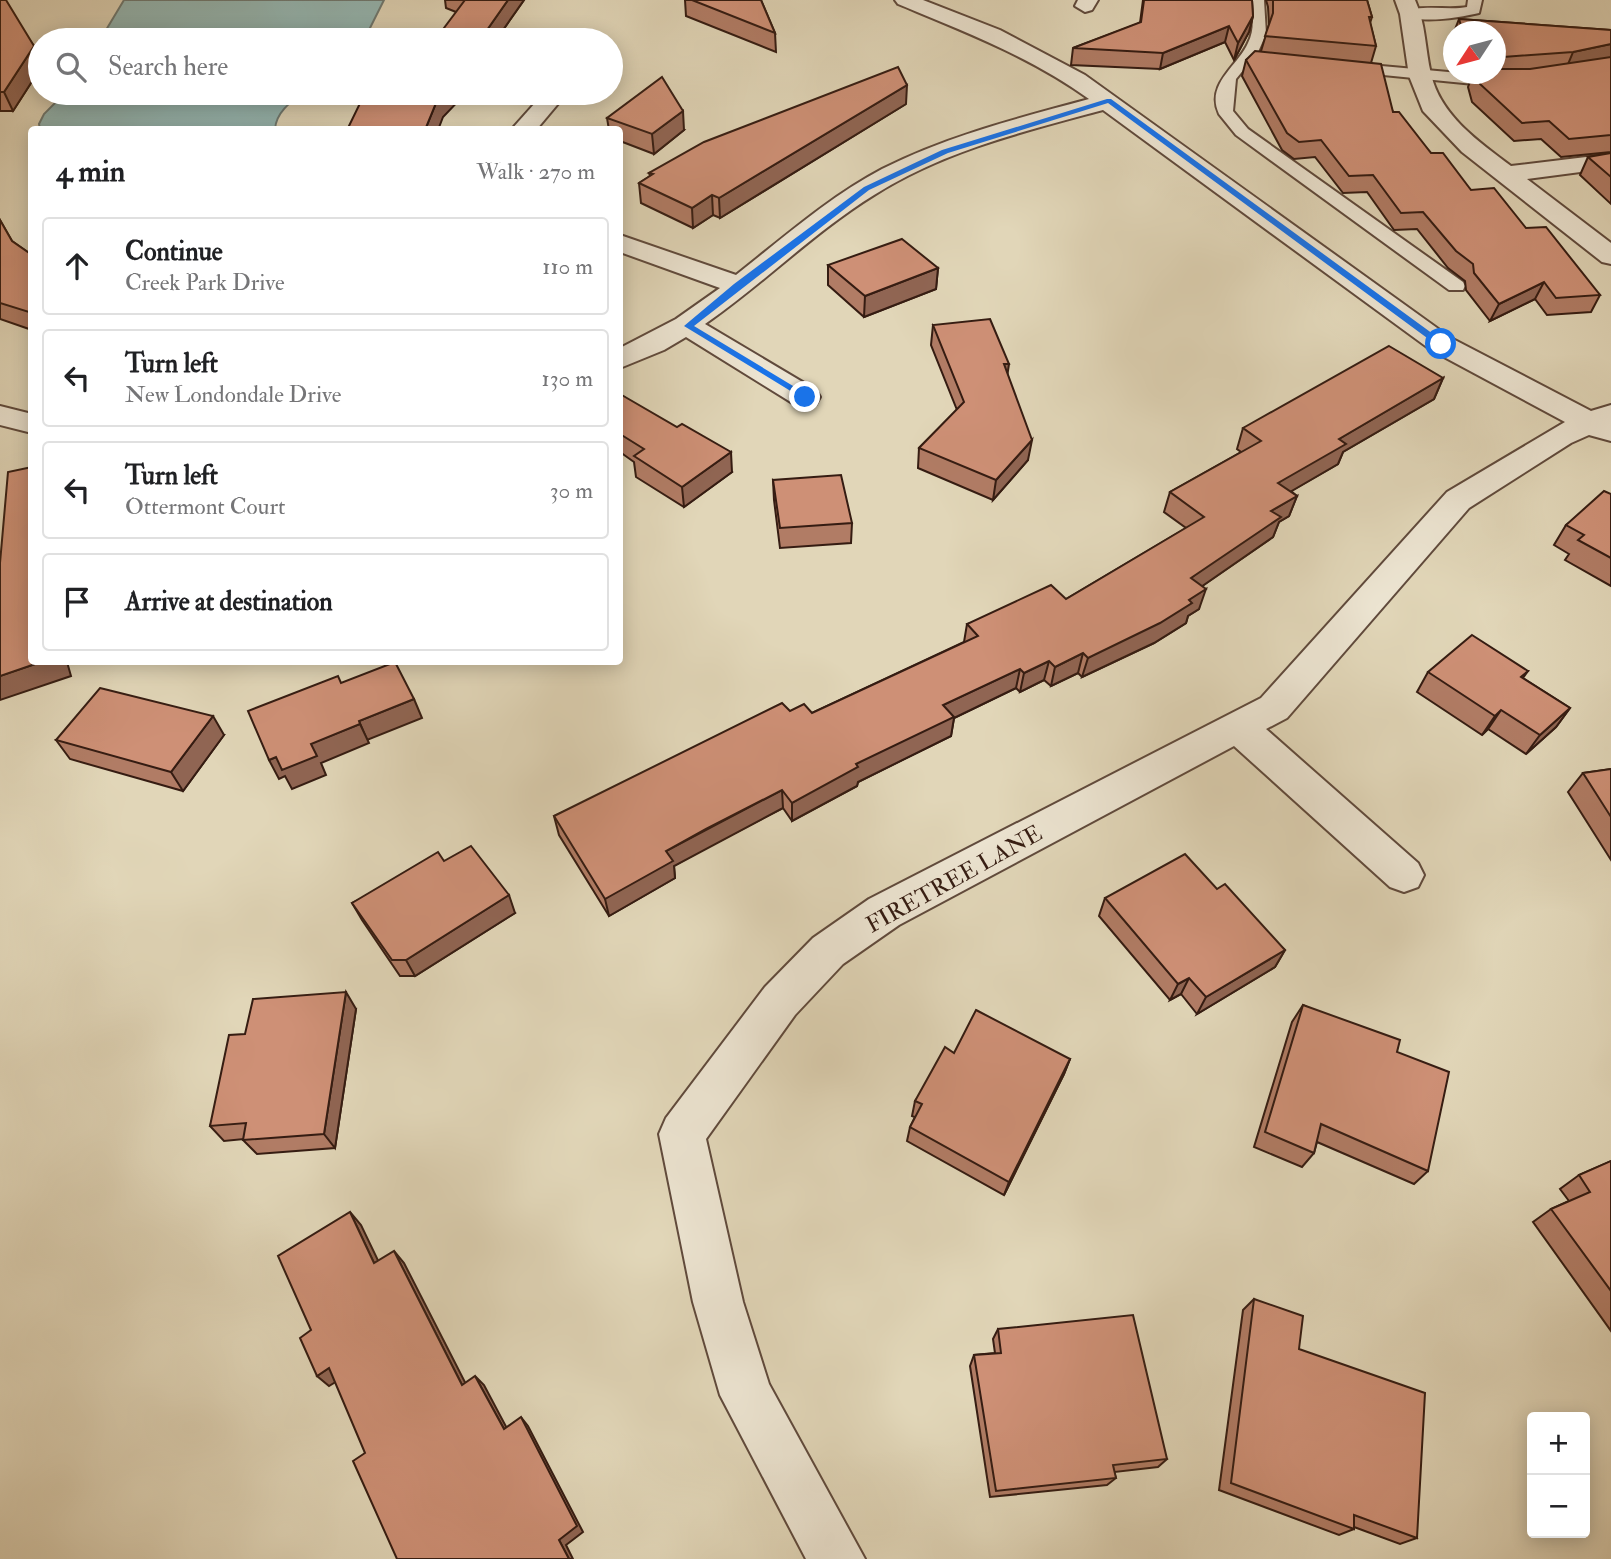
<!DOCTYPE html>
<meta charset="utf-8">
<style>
body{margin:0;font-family:"IM FELL Double Pica",serif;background:#f6f6f6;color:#202124}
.controls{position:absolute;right:21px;bottom:21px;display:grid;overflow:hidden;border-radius:7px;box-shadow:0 4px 18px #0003}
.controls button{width:63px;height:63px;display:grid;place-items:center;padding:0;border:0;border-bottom:2px solid #e0e0e0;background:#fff;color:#202124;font:35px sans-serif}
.compass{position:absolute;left:1443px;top:21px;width:63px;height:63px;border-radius:50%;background:#fff;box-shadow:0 4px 18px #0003;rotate:234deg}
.stop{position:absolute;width:21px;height:21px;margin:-16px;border:5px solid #1a73e8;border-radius:50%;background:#fff}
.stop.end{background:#1a73e8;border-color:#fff;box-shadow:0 2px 7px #0008}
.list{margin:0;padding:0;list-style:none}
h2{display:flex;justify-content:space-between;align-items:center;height:91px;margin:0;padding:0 28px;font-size:30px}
h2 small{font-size:23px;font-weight:400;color:#757577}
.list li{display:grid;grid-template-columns:46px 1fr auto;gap:21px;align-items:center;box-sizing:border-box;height:98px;margin:0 14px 14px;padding:0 14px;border:2px solid #e0e0e0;border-radius:7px}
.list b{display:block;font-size:26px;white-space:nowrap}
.list p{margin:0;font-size:23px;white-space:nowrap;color:#757577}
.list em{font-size:23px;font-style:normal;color:#757577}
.icon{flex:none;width:38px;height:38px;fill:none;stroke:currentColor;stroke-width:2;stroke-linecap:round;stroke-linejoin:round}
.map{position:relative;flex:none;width:1611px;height:1559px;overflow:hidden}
.search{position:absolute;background:#fff;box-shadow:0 4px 18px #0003;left:28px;top:28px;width:595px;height:77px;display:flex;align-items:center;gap:18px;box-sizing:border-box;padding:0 24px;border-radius:38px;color:#757577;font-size:26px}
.panel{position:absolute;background:#fff;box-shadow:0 4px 18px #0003;left:28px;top:126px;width:595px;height:539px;border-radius:7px}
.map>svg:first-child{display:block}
</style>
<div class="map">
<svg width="1611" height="1559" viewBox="0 0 1611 1559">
<rect width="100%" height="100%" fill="#e1d6b8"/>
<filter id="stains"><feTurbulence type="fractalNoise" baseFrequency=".00286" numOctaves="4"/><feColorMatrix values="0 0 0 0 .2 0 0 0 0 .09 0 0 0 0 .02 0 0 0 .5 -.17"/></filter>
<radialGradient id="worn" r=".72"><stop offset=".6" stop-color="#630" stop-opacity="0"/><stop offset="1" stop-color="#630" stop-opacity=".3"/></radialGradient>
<g fill="#95b8b4" stroke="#6f7a73" stroke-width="2">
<polygon points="124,0 384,0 364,40 100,40"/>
<path d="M 65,93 L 303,93 C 290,102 276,113 275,129 L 40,129 L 39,124 L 44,114 Z"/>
</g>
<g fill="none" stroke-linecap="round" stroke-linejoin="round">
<defs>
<g id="service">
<path d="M 1250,0 L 1264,0 L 1266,34 L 1258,52 L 1236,79 L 1233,111 L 1248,129 L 1463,282 L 1465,286 L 1463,290 L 1449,290 L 1236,135 L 1219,114 C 1205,84 1238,66 1248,43 C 1255,29 1253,15 1250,0 Z"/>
<path d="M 1468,0 L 1482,0 L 1479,13 C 1462,17 1417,25 1404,14 C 1417,3 1449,11 1467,7 Z"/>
<polygon points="1348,63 1504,77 1512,82 1504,87 1343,71 1340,68"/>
</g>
<g id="minor">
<path d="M 895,0 L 923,0 L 1000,30 L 1085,75 L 1451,338 L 1591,411 L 1611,405 L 1611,441 L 1589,435 L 1571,443 L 1469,508 L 1287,718 L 1266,729 L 1418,863 L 1424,875 L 1418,887 L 1404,892 L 1390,887 L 1234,746 L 899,925 L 843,964 L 795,1015 L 706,1139 L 743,1302 L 769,1384 L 865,1559 L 806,1559 L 720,1395 L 693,1302 L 659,1134 L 666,1118 L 765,987 L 813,938 L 869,899 L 1261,698 L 1447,492 L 1565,422 L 1431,350 L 1103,110 C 1025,131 943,151 874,195 C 814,232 763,284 705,324 L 816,390 L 820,397 L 816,404 L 805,406 L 794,404 L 686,337 L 664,350 L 620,368 L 620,348 L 676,319 L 720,288 L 620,252 L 620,235 L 736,275 C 783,238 829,197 882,169 C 947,136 1019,118 1089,99 C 1031,57 963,31 898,4 Z"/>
<polygon points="1078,0 1098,0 1092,10 1085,12 1075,6"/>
<path d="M 1395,0 L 1415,0 C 1426,24 1425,49 1431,74 C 1440,115 1479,142 1511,166 L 1611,154 L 1611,168 L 1527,179 L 1611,243 L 1611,264 L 1602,262 L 1462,152 L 1423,111 L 1409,76 L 1400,14 Z"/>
<polygon points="544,93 567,93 536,130 511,130"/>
<polygon points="0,406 32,414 32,433 0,425"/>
</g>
</defs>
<use href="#service" stroke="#604a3c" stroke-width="4"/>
<use href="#minor" stroke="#604a3c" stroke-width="4"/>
<use href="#service" fill="#ece4d1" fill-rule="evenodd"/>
<use href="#minor" fill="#ece4d1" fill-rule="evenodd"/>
</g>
<g fill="#b17c65" stroke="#351c12" stroke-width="2">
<polygon points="0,0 34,46 40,59 40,69 13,111 0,111"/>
<polygon points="445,0 524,0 496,40 456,12 446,8"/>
<polygon points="685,0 761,0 775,33 776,52 686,16"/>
<polygon points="1143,0 1252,0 1253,16 1249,32 1234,60 1225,42 1160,69 1071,65 1073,48 1140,23"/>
<polygon points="1266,0 1367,0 1372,17 1370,23 1376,46 1371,63 1393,112 1431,153 1471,190 1526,228 1600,295 1591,312 1547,315 1535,299 1490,321 1466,290 1465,281 1448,268 1417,229 1394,230 1367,192 1343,193 1315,157 1294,159 1282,150 1242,76 1246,60 1261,51 1269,25 1268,7"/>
<polygon points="1459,19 1611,30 1611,152 1561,157 1541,139 1514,141 1472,102 1468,87 1473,74 1495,74 1495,32 1454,32"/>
<polygon points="906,104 720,218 713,215 693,228 641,203 639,183 650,176 649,173"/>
<polygon points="607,118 684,130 654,154 620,141 620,130 609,130"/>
<polygon points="1611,153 1611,204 1580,175 1588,157"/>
<polygon points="0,220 12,241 32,255 32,330 0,319"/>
<polygon points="828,265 938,268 936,289 864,317 828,285"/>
<polygon points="933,325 1008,376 1028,460 993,500 918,468 919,448 957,410 931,345"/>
<polygon points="1443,378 1434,399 1343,452 1338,464 1291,491 1297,496 1289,516 1279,522 1273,537 1202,586 1199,609 1188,616 1186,623 1154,643 1082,677 1078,673 1051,686 1044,680 1020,692 1016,688 954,718 951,736 858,782 857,786 792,821 783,808 708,847 674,866 675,878 609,916 559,835 554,816 790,711 812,713 964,642 967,624 1066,599 1186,528 1164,512 1170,492 1241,452 1237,449 1243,428"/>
<polygon points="620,394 732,472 684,507 636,477 634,462 620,452"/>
<polygon points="773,480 852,523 851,543 780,548 774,500"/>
<polygon points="1611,494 1611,586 1565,560 1569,554 1554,545 1566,525"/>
<polygon points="1528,671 1523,678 1570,708 1556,727 1526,754 1488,729 1482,735 1417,692 1428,672"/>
<polygon points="224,735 183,791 70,759 56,740"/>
<polygon points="1611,769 1611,860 1568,792 1583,773"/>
<polygon points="444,861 515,913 415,976 400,976 362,920 352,903"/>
<polygon points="1217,889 1285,950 1275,967 1197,1014 1181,994 1170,1000 1099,916 1105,898"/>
<polygon points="1303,1005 1397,1052 1428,1171 1414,1184 1317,1142 1314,1153 1302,1167 1254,1147 1292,1022"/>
<polygon points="356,1009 335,1148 257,1154 243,1140 244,1139 224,1141 210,1126 245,1034"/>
<polygon points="954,1053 1070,1059 1064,1074 1004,1195 907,1141 910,1127 915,1117 912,1116 915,1101"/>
<polygon points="1611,1161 1611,1331 1533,1222 1551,1209 1569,1201 1560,1189 1579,1175"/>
<polygon points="1254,1299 1299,1349 1417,1538 1400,1544 1354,1527 1354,1529 1339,1535 1219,1490 1243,1310"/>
<polygon points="998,1329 1167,1459 1158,1467 1114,1472 1116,1478 1107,1485 990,1497 970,1366 974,1355 995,1353 993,1339"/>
</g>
<g fill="#906553" stroke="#351c12" stroke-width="2">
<polygon points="508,0 524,0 496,40 480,40"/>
<polygon points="1253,16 1249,32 1234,60 1238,43"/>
<polygon points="1229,26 1225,42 1160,69 1163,53"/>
<polygon points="1611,44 1611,59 1566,69 1573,52"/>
<polygon points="34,46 40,59 40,69 13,111 4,92"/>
<polygon points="907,85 906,104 720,218 719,198"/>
<polygon points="444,93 466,93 443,117 438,130 425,130 438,98"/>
<polygon points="683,111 684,130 654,154 652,134"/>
<polygon points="712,195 713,215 693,228 692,208"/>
<polygon points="938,268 936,289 864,317 865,296"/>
<polygon points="1544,282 1535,299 1490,321 1499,304"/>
<polygon points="1004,364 1009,364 1006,384"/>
<polygon points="1443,378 1434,399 1343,452 1338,464 1271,503 1278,483 1339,439"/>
<polygon points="1032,440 1028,460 993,500 996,480"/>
<polygon points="731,452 732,472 684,507 682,487"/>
<polygon points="1297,496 1289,516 1279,522 1273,537 1185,598 1191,578 1271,511"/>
<polygon points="1206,589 1199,609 1188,616 1186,623 1154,643 1082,677 1088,658"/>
<polygon points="1083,653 1078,673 1051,686 1055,667"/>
<polygon points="1049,661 1044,680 1020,692 1024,673"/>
<polygon points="41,662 67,662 71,676 0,700 0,676"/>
<polygon points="1020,669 1016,688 954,718 951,736 858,782 857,786 792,821 792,803 856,764 943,705"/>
<polygon points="414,699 422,718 367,740 359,721"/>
<polygon points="1570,708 1556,727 1526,754 1540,735"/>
<polygon points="1501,710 1488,729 1482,735 1495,716"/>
<polygon points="213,716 224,735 183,791 171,772"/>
<polygon points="360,724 369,743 321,763 326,775 292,789 285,776 279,779 269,760"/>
<polygon points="782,790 783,808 674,866 675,878 609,916 605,899 666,851"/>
<polygon points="509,895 515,913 415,976 406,960"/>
<polygon points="1285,950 1275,967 1197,1014 1206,997"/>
<polygon points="1189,978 1181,994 1170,1000 1178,984"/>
<polygon points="346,992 356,1009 335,1148 324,1134"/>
<polygon points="1070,1059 1064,1074 1004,1195 1009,1182"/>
<polygon points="350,1212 361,1225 385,1275 374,1263"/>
<polygon points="394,1251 404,1263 471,1394 462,1385"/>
<polygon points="329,1368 342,1378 329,1386 317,1376"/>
<polygon points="475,1376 484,1385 512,1438 504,1429"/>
<polygon points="521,1417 528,1426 583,1532 566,1545 573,1559 569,1559 559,1540"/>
</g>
<g fill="#ce9076" stroke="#351c12" stroke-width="2">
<polygon points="0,0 6,0 34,46 4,92 0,92"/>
<polygon points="465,0 508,0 480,40 435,40"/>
<polygon points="692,0 761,0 775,33"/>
<polygon points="1144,0 1252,0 1253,16 1238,43 1229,26 1163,53 1073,48 1141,22"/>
<polygon points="1273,0 1367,0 1372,17 1369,17 1376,46 1265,36 1273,13"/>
<polygon points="1459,19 1611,30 1611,44 1573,52 1503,57 1495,56 1495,32 1463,32"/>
<polygon points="1255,51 1381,64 1393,112 1399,112 1431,153 1443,153 1471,190 1494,188 1526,228 1546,227 1600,295 1556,298 1544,282 1499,304 1474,273 1473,264 1456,251 1423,212 1401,213 1373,175 1349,176 1321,140 1299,142 1287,133 1246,60"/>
<polygon points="1611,57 1611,135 1569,139 1549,121 1522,123 1480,84 1476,74 1495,74 1495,69 1530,69"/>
<polygon points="898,67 907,85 719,198 712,195 692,208 639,183 653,174 649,173 704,142"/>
<polygon points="662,77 683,111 652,134 607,118"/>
<polygon points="365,93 444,93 438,98 425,130 347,130"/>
<polygon points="1611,153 1611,177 1588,157"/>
<polygon points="0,220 12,241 32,255 32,313 0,303"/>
<polygon points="902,239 938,268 865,296 828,265"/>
<polygon points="990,319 1009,364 1004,364 1032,440 996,480 919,448 964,402 933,325"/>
<polygon points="1389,346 1443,378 1339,439 1346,444 1278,483 1297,496 1271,511 1281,517 1191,578 1206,589 1189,600 1192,603 1160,623 1088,658 1083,653 1055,667 1049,661 1024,673 1020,669 943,705 954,717 856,764 858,767 792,803 782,790 706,829 666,851 673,861 605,899 554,816 782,703 790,711 804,704 812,713 978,636 967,624 1051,585 1066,599 1204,517 1170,492 1261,441 1243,428"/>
<polygon points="620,394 677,427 682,424 731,452 682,487 634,456 644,449 620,434"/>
<polygon points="32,467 32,662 41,662 0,676 0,563 8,472"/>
<polygon points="841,475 852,523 780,528 773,480"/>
<polygon points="1604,491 1611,494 1611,558 1578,540 1584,535 1566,525"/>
<polygon points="1472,635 1528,671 1521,677 1570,708 1540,735 1501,710 1495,716 1428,672"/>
<polygon points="395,662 414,699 359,721 360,724 311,744 317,756 282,770 276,757 269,760 248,711 338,676 341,683"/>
<polygon points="100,688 213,716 171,772 56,740"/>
<polygon points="1611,769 1611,817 1583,773"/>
<polygon points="471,846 509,895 406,960 392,960 352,903 438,852 444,861"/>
<polygon points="1185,854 1217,889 1225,884 1285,950 1206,997 1189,978 1178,984 1105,898"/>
<polygon points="346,992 324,1134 243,1140 246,1123 210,1126 229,1035 245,1034 253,999"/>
<polygon points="1303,1005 1400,1040 1397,1052 1449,1072 1428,1171 1321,1124 1314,1153 1265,1132"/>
<polygon points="976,1010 1070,1059 1009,1182 910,1127 922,1104 915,1101 945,1047 954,1053"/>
<polygon points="1611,1161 1611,1291 1551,1209 1590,1192 1579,1175"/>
<polygon points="350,1212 374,1263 394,1251 462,1385 475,1376 504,1429 521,1417 577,1526 559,1540 569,1559 397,1559 353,1461 365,1453 329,1368 317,1376 300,1338 311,1330 278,1256"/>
<polygon points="1254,1299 1303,1316 1299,1349 1425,1393 1417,1538 1354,1515 1354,1529 1231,1483"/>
<polygon points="1133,1315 1167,1459 1113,1465 1116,1478 996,1491 974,1355 1001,1353 998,1329"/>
</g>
<polygon fill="#1a73e8" points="1107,99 1111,99 1444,342 1444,346 1438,346 1108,103 948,153 869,190 694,326 808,395 808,398 802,398 684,326 734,284 864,187 942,150"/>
<g text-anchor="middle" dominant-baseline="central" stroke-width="5" stroke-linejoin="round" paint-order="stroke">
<g font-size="23" fill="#351c12" stroke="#ece4d1">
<text transform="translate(954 879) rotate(-29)">FIRETREE LANE</text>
</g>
</g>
<rect width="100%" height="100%" filter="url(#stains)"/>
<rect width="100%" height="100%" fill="url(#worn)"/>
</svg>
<div class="controls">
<button>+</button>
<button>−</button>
</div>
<svg class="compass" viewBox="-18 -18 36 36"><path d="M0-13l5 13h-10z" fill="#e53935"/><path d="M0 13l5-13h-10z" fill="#757577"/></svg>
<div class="stop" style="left:1441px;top:344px"></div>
<div class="stop end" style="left:805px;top:397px"></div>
<div class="search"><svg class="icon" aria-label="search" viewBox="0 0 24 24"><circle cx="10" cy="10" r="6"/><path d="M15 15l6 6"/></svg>Search here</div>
<section class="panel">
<h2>4 min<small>Walk · 270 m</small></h2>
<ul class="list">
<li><svg class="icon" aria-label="ahead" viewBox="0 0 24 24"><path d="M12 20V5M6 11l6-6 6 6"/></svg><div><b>Continue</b><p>Creek Park Drive</p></div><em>110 m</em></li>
<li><svg class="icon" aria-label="left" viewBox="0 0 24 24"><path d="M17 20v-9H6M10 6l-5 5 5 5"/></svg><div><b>Turn left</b><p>New Londondale Drive</p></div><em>130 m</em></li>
<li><svg class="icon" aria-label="left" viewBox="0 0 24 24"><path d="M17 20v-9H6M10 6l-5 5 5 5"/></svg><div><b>Turn left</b><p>Ottermont Court</p></div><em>30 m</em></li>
<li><svg class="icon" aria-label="arrive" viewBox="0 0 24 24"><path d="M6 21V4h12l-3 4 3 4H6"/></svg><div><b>Arrive at destination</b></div></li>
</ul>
</section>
</div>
